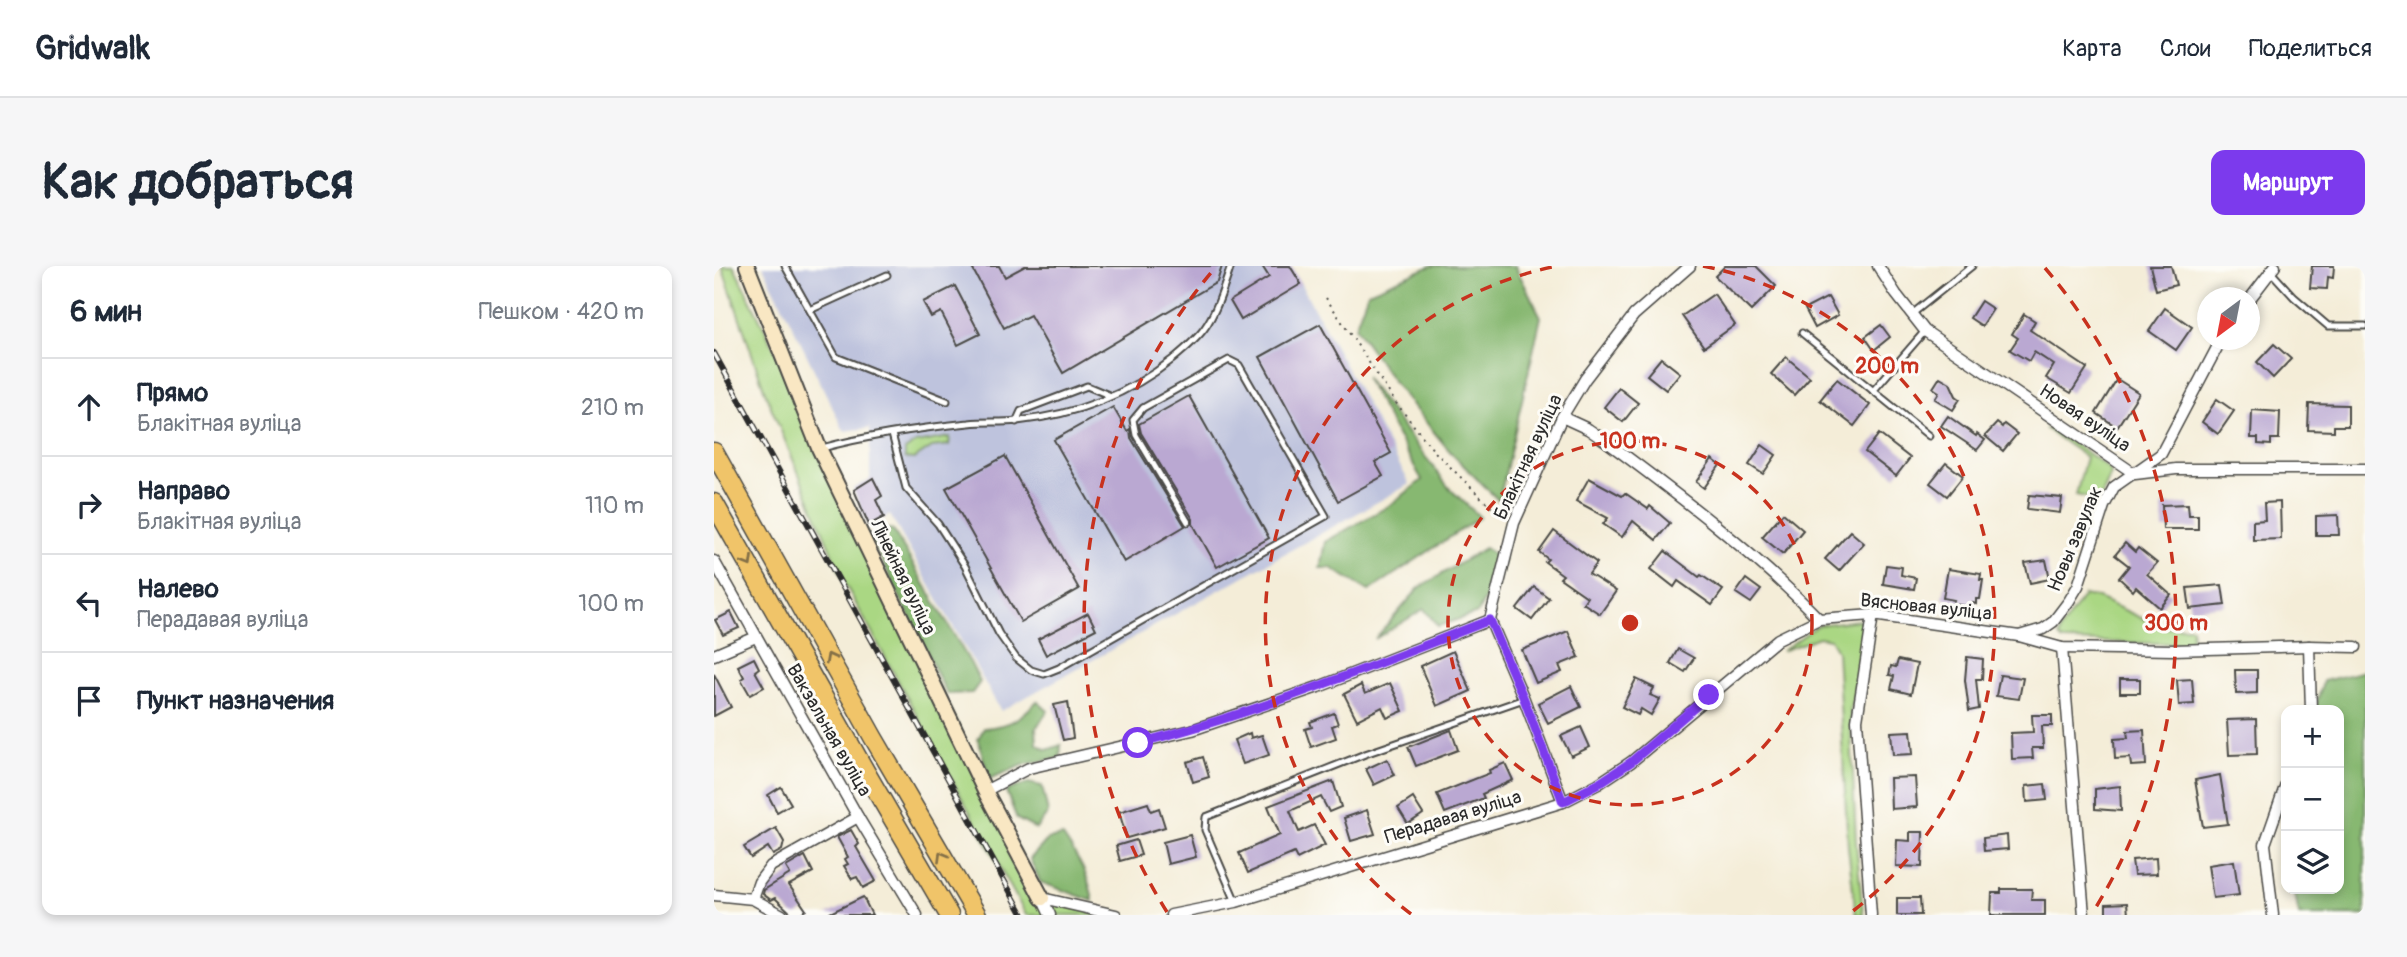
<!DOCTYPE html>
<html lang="ru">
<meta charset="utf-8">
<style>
body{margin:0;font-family:Pangolin,sans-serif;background:#f6f6f7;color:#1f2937}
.controls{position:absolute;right:21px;bottom:21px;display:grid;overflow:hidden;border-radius:14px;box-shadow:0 4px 10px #0003}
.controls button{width:63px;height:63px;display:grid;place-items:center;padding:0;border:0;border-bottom:2px solid #e0e1e3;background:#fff;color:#1f2937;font:35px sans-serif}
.compass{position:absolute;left:1483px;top:21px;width:63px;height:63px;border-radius:50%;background:#fff;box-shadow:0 4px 10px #0003;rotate:212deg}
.stop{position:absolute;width:21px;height:21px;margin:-16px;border:5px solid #7c3aed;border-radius:50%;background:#fff}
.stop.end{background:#7c3aed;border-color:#fff;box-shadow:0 2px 7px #0008}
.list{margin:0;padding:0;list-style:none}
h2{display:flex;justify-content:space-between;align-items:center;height:91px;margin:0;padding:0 28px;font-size:30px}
h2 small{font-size:23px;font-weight:400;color:#747a83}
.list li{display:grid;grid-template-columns:46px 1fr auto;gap:21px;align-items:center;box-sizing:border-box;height:98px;padding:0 28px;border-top:2px solid #e0e1e3}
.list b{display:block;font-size:26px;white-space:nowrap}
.list p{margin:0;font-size:23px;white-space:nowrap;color:#747a83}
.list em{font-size:23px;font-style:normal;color:#747a83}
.icon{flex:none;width:38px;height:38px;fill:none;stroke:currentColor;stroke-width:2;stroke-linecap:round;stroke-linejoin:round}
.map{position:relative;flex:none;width:1651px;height:649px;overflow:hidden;border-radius:14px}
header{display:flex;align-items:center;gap:42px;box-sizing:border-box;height:98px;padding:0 35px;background:#fff;border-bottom:2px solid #e0e1e3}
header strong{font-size:33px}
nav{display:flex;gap:38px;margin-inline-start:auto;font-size:24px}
.intro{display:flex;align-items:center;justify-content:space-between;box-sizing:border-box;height:168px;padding:0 42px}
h1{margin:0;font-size:49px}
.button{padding:18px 32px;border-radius:14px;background:#7c3aed;color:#fff;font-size:24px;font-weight:700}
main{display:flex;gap:42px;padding:0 42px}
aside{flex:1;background:#fff;border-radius:14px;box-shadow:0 4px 10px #0003}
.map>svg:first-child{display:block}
</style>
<header>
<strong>Gridwalk</strong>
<nav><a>Карта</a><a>Слои</a><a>Поделиться</a></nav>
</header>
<div class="intro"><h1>Как добраться</h1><a class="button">Маршрут</a></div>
<main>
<aside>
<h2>6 мин<small>Пешком · 420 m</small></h2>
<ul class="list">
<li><svg class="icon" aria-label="ahead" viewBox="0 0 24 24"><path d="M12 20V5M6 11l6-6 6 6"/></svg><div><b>Прямо</b><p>Блакітная вуліца</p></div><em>210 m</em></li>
<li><svg class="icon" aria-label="right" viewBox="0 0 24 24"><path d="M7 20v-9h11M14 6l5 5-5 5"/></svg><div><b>Направо</b><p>Блакітная вуліца</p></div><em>110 m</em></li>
<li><svg class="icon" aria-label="left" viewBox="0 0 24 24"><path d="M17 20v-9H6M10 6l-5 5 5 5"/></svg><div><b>Налево</b><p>Перадавая вуліца</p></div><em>100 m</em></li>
<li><svg class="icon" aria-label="arrive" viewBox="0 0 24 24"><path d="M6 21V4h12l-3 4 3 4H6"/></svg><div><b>Пункт назначения</b></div></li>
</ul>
</aside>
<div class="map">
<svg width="1651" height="649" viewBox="0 0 1651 649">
<rect width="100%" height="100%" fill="#fdfcf7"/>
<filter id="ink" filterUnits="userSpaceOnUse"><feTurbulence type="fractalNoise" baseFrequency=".0143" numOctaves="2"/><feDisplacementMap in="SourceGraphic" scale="14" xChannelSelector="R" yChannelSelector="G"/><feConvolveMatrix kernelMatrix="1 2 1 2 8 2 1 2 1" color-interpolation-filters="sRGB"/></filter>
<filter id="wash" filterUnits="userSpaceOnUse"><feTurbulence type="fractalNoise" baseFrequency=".00686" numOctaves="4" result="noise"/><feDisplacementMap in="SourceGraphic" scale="28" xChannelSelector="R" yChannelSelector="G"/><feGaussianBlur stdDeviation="1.57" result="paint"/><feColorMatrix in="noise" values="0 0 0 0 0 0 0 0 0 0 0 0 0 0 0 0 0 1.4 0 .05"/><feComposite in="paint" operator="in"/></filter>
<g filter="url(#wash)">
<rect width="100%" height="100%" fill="#f4edd8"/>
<polygon fill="#bec3dd" points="49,0 577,0 696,218 287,445 176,249 154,260 139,223 156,213 156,162 130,165"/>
<g fill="#aad783" stroke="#6a8157" stroke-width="2">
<polygon points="8,0 20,0 328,632 402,649 312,649 130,316 52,129"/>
<polygon points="1338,161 1395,203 1397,208 1386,234 1362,229 1372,191 1332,163"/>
<polygon points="236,171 235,179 218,181 200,193 191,192 191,184 202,177"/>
<polygon points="1370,329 1384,332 1447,361 1478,361 1477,378 1349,375 1345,371 1346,364"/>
<polygon points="1145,354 1150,357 1155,367 1136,442 1142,575 1149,649 1142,649 1134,581 1123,385 1116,373 1105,371 1068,385 1104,359"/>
</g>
<g fill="#87b871" stroke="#59724e" stroke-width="2">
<polygon points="717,0 801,0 827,51 785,235 738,188 683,121 641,61 654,26"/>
<polygon points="651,111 735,222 766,251 655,325 617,302 606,302 611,276 678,238 708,214"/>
<polygon points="169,262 179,264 257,398 266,416 258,427 233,428 159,276"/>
<polygon points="771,282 790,294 764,347 724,360 710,343 661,373 705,322"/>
<polygon points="1651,405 1651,649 1585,649 1580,623 1625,623 1625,444 1601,444 1609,415"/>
<path d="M 323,435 L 334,445 L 322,462 L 323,478 L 333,484 L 347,479 L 346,492 L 312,498 L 275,513 L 264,473 L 270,462 C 296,460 306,453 323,435 Z"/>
<polygon points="314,517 328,520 334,547 322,563 303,553 292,525"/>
<path d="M 349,570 C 364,592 375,609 379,635 L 326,616 L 316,593 L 334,573 Z"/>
</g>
<g id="blocks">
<g fill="#baa8d2">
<polygon points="257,0 285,0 291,11 311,0 508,0 503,16 349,107 316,49 290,62"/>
<polygon points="548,0 576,0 587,18 527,54 516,35 555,11"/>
<polygon points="1011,0 1042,0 1062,20 1037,45 1001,10"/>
<polygon points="1436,0 1457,0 1462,19 1442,24"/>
<polygon points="1598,0 1620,0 1619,12 1614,11 1613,23 1596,22"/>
<polygon points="241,20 266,68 244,79 227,46 217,51 209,36"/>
<polygon points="1000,28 1021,59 990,81 968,50"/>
<polygon points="1114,31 1124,49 1101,62 1091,43"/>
<polygon points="1267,35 1279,43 1268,60 1256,52"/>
<polygon points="1451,42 1478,61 1462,84 1435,65"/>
<polygon points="1310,48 1321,55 1316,64 1373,102 1357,127 1332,112 1340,99 1320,86 1315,95 1296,84 1304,72 1298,68"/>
<polygon points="606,58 677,187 661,196 669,210 624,235 546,91"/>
<polygon points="1167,59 1176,71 1160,84 1151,71"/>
<polygon points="1560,78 1577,93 1559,112 1543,96"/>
<polygon points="1072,91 1096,111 1080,129 1057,108"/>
<polygon points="947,92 966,107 952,124 933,109"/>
<polygon points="1226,111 1236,117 1242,130 1246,133 1239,144 1221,133 1225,126 1219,122"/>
<polygon points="1123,113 1156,139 1140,160 1106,134"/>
<polygon points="1403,113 1425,127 1403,161 1382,147"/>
<polygon points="905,122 924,137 909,156 890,141"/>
<polygon points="475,130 555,272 503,301 479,258 479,253 427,167 425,158"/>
<polygon points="1503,133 1520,145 1504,168 1488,156"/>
<polygon points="1595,138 1634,139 1634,160 1620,160 1620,165 1594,164"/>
<polygon points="399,141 413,165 416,163 417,172 471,260 410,296 340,174"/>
<polygon points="1538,144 1566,146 1565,173 1557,173 1557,179 1544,178 1544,172 1537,172"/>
<polygon points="1234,150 1262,170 1263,168 1271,174 1263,184 1227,160"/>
<polygon points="1283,157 1288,161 1290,158 1303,168 1289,185 1271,170"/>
<polygon points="1165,168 1196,192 1182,210 1151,186"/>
<polygon points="1048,179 1062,189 1049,208 1035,199"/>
<polygon points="291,190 365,323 307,356 232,222"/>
<polygon points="998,193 1006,199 990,222 982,216"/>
<polygon points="1232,197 1249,210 1233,230 1216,217"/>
<polygon points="159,212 168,230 162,234 170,251 155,259 140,224"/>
<polygon points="875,212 908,230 911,227 934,243 936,240 956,257 942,274 919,255 908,271 889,258 894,252 862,235"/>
<polygon points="1315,229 1348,232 1346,247 1313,243"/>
<polygon points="1566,236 1567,273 1539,274 1539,255 1551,254 1550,237"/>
<polygon points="1474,238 1475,249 1484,249 1484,263 1449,263 1448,239"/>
<polygon points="1069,247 1089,264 1069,288 1048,271"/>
<polygon points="1624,249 1625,269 1602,269 1602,250"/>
<polygon points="840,265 883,297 875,308 902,325 886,348 869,337 873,331 846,312 849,309 831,296 834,293 825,286"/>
<polygon points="1136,265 1150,277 1125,305 1111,293"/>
<polygon points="1411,277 1421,286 1424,282 1443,297 1433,308 1457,329 1446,342 1422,321 1419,325 1405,312 1415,300 1401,289"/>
<polygon points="951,285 985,311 987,309 1009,324 998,339 964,315 960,321 937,303"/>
<polygon points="1332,294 1336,313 1316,317 1311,297"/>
<polygon points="1172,299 1188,301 1187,309 1202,312 1200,323 1169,318"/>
<polygon points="1234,303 1267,308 1266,314 1269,314 1266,333 1262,333 1262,338 1259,337 1258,341 1239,338 1240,334 1229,332"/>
<polygon points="1032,313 1047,324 1037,337 1022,327"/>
<polygon points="1508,319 1511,339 1476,343 1473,322"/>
<polygon points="820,321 835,332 818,354 803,343"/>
<polygon points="17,346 25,362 9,369 1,354"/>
<polygon points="374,347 382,363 332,389 324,373"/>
<polygon points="854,365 865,391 845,399 848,406 822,417 808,384"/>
<polygon points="964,383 980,392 971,406 956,397"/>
<polygon points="739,385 757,425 723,440 706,400"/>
<polygon points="1253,391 1269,393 1268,413 1262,413 1265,443 1255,445 1251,414"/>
<polygon points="40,392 45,402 41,405 50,421 36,429 27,413 30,411 24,400"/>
<polygon points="1184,394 1203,398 1197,428 1177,423 1180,410 1175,409 1177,400 1182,401"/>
<polygon points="1521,404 1543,404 1543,427 1522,428"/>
<polygon points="0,408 17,441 0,450"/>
<polygon points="1286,409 1309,412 1305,433 1282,430"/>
<polygon points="922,413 940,422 936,429 946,433 937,449 927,443 924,449 908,441"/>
<rect x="1406" y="413" width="20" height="14"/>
<polygon points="1478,413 1480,438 1465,439 1463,414"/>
<polygon points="676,417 689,445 673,452 668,441 643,454 630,428 647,419 651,428"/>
<polygon points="857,420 867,441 834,457 824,437"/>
<polygon points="354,436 359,472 349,474 340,439"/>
<polygon points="620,447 624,458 618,460 622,472 597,481 591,463 598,461 596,456"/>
<polygon points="1318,449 1338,449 1338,460 1328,460 1329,482 1318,482 1319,492 1298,493 1297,467 1319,466"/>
<polygon points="1542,453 1543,488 1515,489 1513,454"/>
<polygon points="867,461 876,481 857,490 847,470"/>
<polygon points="737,464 744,484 702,500 694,481"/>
<polygon points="1430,464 1432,499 1417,500 1416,492 1401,493 1400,473 1414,472 1413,465"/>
<polygon points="1197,465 1199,488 1179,489 1177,466"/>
<polygon points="536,467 537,472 548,469 555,489 529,498 520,474"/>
<polygon points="489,491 495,511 479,516 473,496"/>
<polygon points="673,493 681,509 660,519 652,503"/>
<polygon points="791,497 799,514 768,528 770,532 731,547 723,528 776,507 775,504"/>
<polygon points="1506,509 1514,558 1489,561 1481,514"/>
<polygon points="1201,511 1203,541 1177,543 1176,512"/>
<polygon points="619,515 627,541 615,546 607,531 576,545 585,566 600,559 611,579 583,593 580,587 534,607 525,587 566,569 554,540"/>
<polygon points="1331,518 1333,534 1313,536 1312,520"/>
<polygon points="1406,520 1407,545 1381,543 1381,523"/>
<polygon points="67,521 77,538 63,546 54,529"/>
<polygon points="699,532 709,548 694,558 684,542"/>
<polygon points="434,537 437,545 445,542 451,561 413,572 405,546"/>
<polygon points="653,544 661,568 637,575 630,552"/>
<polygon points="62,562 70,576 68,584 59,589 54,581 37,592 30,581"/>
<polygon points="137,564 145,578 142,581 162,615 149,622 143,611 138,613 130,600 134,598 131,593 134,591 123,571"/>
<polygon points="1196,566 1209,566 1208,601 1182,600 1183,574 1196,575"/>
<polygon points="476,569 482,591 454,598 449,576"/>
<polygon points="1293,569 1294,583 1270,585 1269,572"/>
<polygon points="422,574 427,589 406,595 402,580"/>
<polygon points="91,590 99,606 75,619 92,644 84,649 79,649 61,632 57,634 49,628 50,624 76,608 72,601"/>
<polygon points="1442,592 1443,608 1420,609 1418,594"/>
<polygon points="1520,595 1525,629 1499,632 1494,599"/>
<polygon points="1287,623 1318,623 1317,634 1331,634 1331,649 1277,649 1278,627 1287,627"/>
<polygon points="149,631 158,649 112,649"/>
<polygon points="1183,632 1206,632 1207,649 1183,649"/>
<polygon points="1413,637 1414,649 1392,649 1392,638"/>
</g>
</g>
</g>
<g filter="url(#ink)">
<use href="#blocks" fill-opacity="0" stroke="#494845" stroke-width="2"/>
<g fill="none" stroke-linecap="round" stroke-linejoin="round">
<defs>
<g id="lane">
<polyline points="71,0 122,91 233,135"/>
<polyline points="1558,7 1580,31 1614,60 1651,60"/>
<polyline points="96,44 173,9"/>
<polyline points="1198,48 1258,0"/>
<polyline points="1088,67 1215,170"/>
<polyline points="1159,125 1211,65"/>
<polyline points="302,156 307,145 373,120 397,130"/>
<polyline points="178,168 192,222 224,258 251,300 285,368 302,392 317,404 330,408 345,402 612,250 525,99 515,94 429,142 419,154 422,169 474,256"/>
<path d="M 108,182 C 156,169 206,162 255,157 C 271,155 287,157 303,155 C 361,149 414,129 459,93 C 470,84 481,75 490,63 C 503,45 510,21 517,0"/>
<polyline points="522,636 491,564 492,551 651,488 810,433"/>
</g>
<g id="street">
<polyline points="1164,0 1182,28 1211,65 1421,208 1462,203 1651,203"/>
<polyline points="1535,34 1561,0"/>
<path d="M 848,151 L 874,163 L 893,176 C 967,231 1041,287 1105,353"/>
<polyline points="0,295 144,551 203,649"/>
<polyline points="1305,370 1329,363 1339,356 1355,335 1364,320 1390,240 1400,221 1447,188 1507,74"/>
<polyline points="1595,380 1597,444"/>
<polyline points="1348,382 1370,649"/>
<polyline points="0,389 42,371"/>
<polyline points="271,525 315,502 478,464 607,420 776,354"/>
<polyline points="849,536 810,433 776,354 800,257 848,151 871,113 920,49 976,0"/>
<polyline points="0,629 39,633"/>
<polyline points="328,632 402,649"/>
<polyline points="328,632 336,649"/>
<polyline points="68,649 39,633 45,616 57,600 144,551"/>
<polyline points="457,649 522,636 849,536 884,518 917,496 1064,373 1105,353 1159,349 1305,370 1348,382 1459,384 1595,380 1642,381"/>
<polyline points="1157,649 1143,454 1159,349"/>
<polyline points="1559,649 1551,578 1572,518"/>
</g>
<polyline id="secondary" points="33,0 105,182 271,525 328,632"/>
<g id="highway">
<polyline points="0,186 159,471 263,649"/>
<polyline points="0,237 155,512 235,649"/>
</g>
</defs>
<use href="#lane" stroke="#494845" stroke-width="9"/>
<use href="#street" stroke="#494845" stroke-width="13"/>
<use href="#secondary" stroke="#494845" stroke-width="18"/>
<use href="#highway" stroke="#494845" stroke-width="21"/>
<polyline stroke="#494845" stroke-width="2" stroke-dasharray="2 5" stroke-linecap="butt" points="612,32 682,137 720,185 779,243 790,251"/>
<use href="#lane" stroke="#fff" stroke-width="5"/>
<use href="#street" stroke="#fff" stroke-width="10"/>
<use href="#secondary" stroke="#f9e7c3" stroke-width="14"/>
<use href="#highway" stroke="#f0c469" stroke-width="18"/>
<defs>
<polyline id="rail" points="0,87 309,649"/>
</defs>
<use href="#rail" stroke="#2b2b2b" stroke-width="6"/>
<use href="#rail" stroke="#fdfcf7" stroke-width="3.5" stroke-dasharray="10" stroke-linecap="butt"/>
</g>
<defs><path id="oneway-chevron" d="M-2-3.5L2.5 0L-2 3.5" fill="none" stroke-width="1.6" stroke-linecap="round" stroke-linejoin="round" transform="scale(1.75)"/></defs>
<g stroke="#847047">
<use href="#oneway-chevron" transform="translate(34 296) rotate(60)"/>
<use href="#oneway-chevron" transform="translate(116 392) rotate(-118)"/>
<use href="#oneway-chevron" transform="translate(228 590) rotate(-120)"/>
</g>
</g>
<g fill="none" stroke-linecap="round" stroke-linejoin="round" filter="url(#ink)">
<path stroke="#7c3aed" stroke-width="9" d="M 424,477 C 545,447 660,399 776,354 L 810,433 L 849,536 L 884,518 L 917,496 L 995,429"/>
</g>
<g fill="none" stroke="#c8321e" stroke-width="3.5" stroke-dasharray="12 9">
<circle cx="916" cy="357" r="182"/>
<path d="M697 648A364 364 0 0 1 843 0M989 0A364 364 0 0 1 1135 648"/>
<path d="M453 646A546 546 0 0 1 501 2M1331 2A546 546 0 0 1 1379 646"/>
</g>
<g text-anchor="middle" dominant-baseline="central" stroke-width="6" stroke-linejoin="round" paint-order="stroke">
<g font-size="19" fill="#2b2b2b" stroke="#fdfcf7">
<text transform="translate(1371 152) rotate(34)">Новая вуліца</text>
<text transform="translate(814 191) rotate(-65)">Блакітная вуліца</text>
<text transform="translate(1361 273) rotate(-67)">Новы завулак</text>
<text transform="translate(189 311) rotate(64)">Лінейная вуліца</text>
<text transform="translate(1212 341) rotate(6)">Вясновая вуліца</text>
<text transform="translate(115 464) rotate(60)">Вакзальная вуліца</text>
<text transform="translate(739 551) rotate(-17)">Перадавая вуліца</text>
</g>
</g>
<circle cx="916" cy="357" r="10" fill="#c8321e" stroke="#fdfcf7" stroke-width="3.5"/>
<g font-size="21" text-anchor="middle" font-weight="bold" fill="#c8321e" stroke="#fdfcf7" stroke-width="6" stroke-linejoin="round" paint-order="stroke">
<text x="1173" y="107">200 m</text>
<text x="916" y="182">100 m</text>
<text x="1462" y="364">300 m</text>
</g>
</svg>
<div class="controls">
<button>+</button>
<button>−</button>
<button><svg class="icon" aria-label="layers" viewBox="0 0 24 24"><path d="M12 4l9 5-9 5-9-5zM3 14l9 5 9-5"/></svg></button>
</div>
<svg class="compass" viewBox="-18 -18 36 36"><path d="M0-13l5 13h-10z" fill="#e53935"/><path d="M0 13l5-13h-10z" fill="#747a83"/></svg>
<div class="stop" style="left:424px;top:477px"></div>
<div class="stop end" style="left:995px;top:429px"></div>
</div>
</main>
